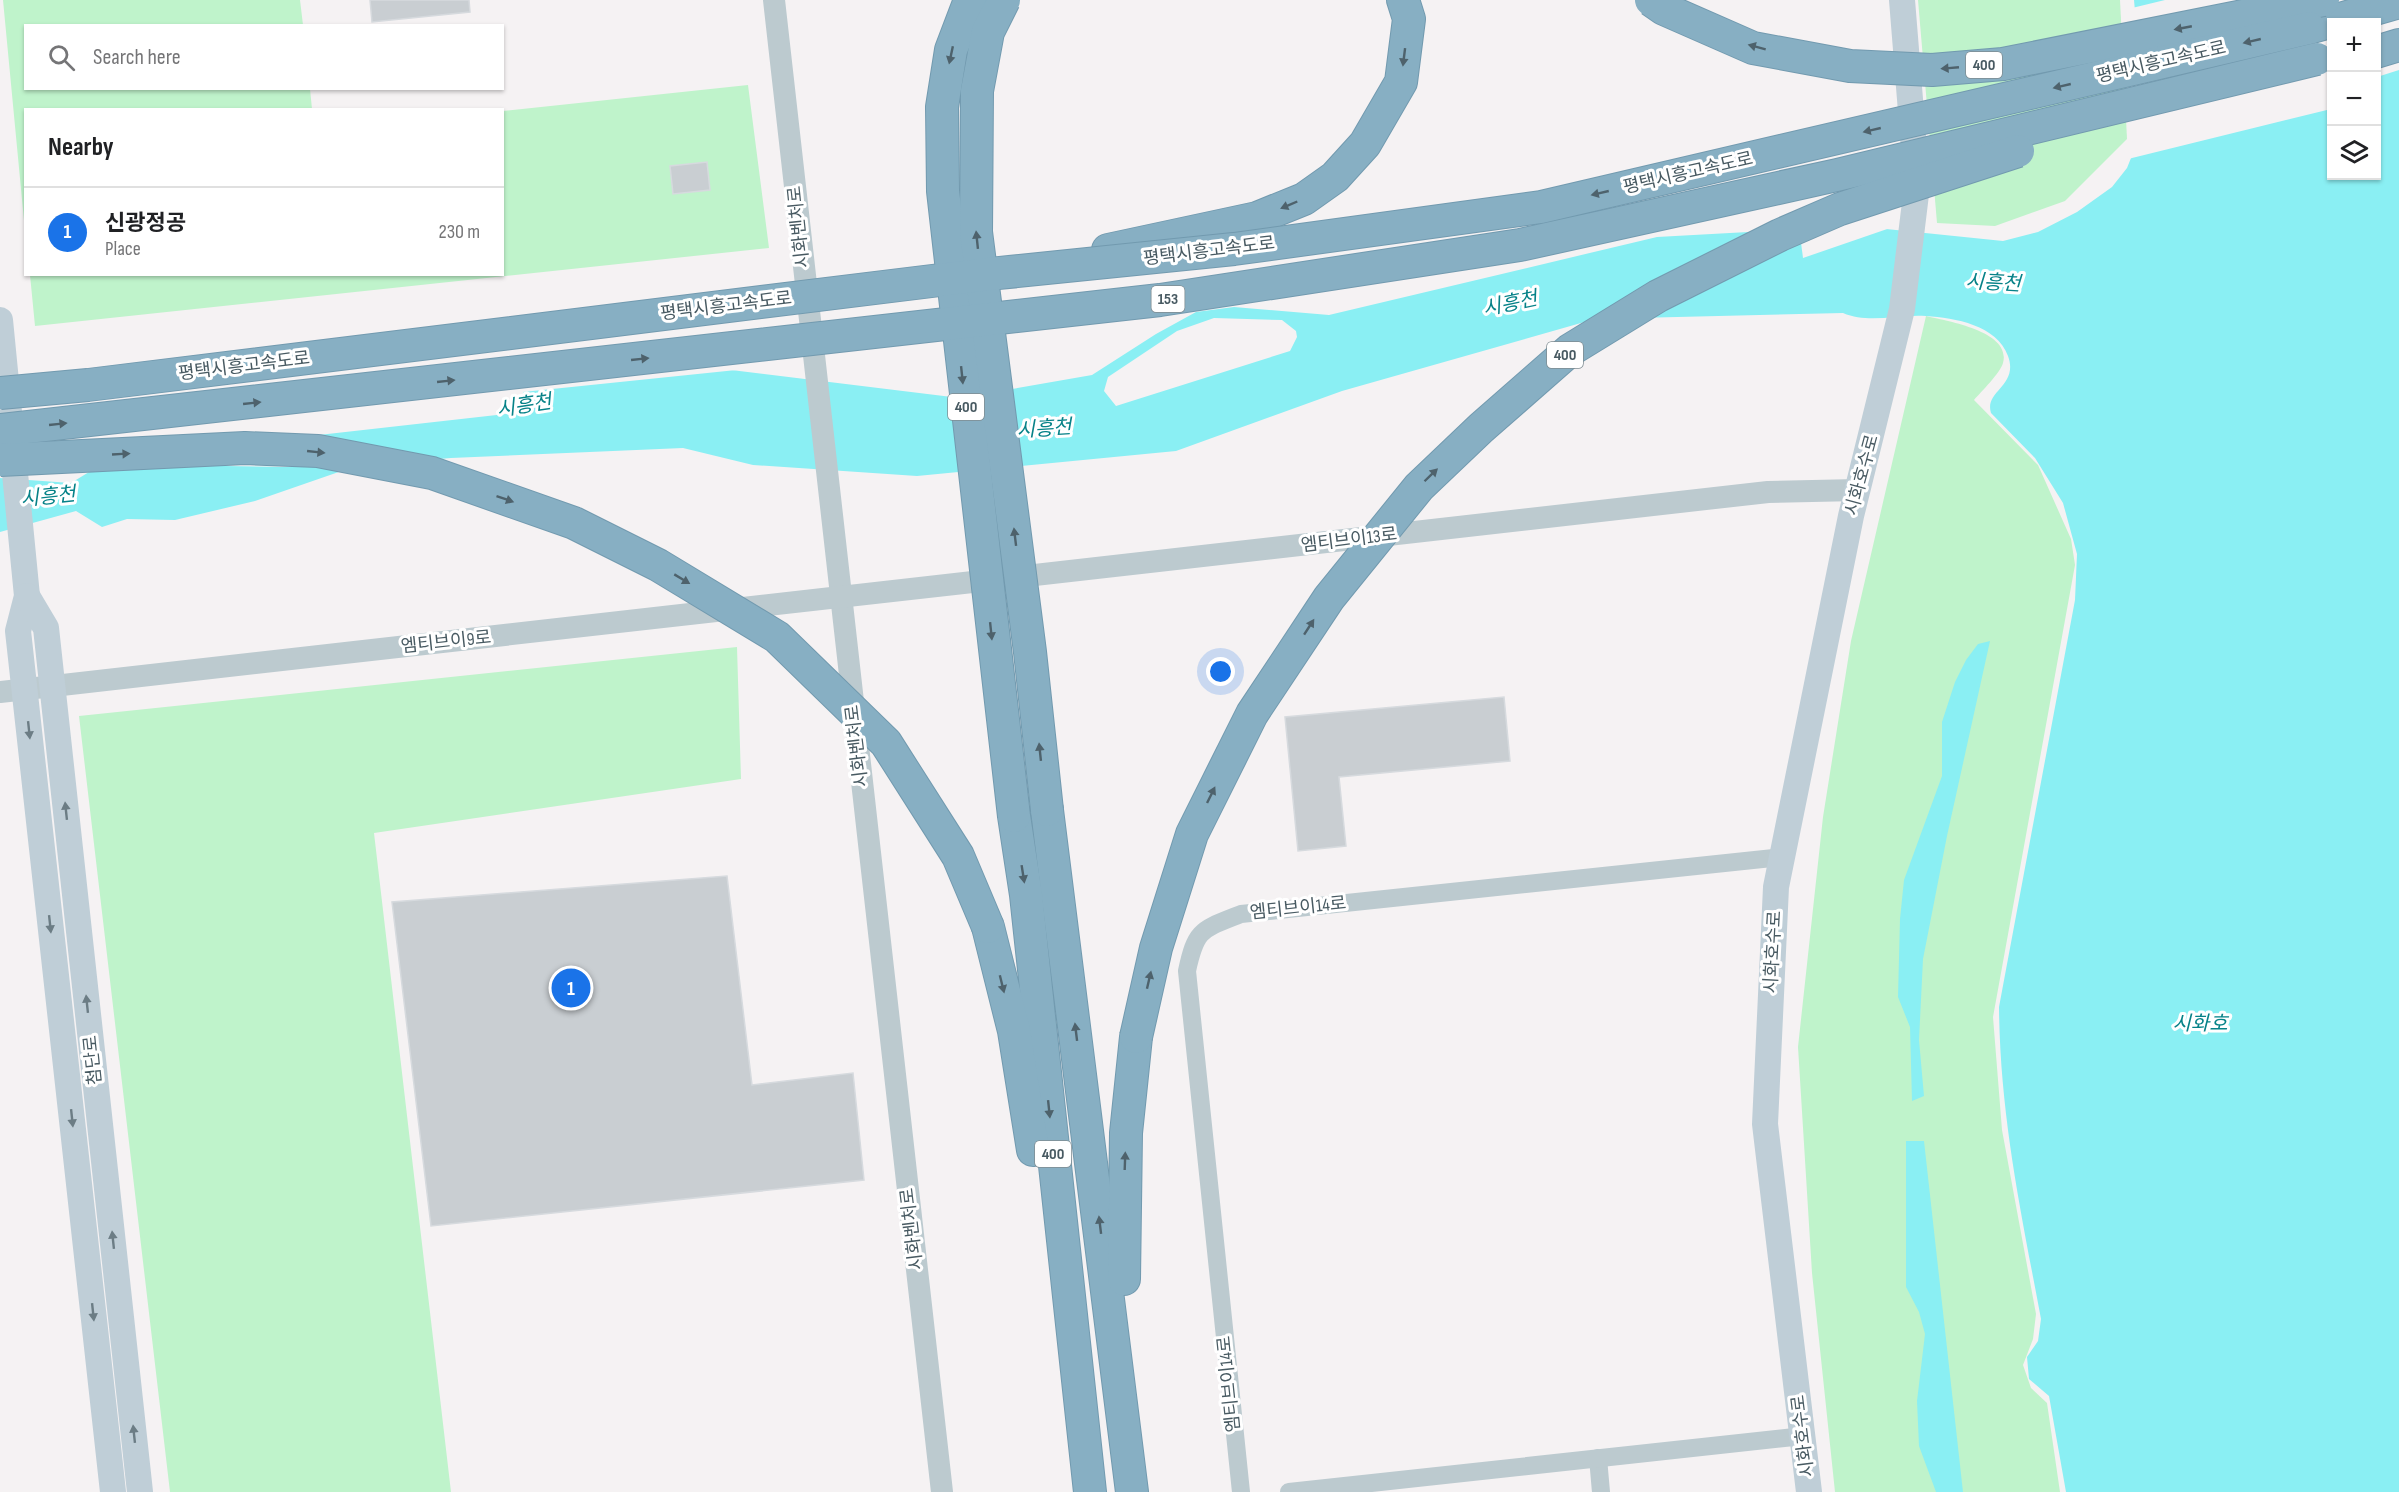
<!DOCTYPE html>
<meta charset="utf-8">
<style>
body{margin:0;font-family:"Sofia Sans Condensed","Noto Sans KR",sans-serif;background:#f2f2f2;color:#202124}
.controls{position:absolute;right:18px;top:18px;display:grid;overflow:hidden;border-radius:0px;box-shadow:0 2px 4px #0004}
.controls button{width:54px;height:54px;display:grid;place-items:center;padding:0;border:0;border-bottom:2px solid #e0e0e0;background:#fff;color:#202124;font:30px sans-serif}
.you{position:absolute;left:1221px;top:672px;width:21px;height:21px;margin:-15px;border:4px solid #fff;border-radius:50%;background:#1a73e8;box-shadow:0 0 0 9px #1a73e833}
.badge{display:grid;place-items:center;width:39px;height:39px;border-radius:50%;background:#1a73e8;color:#fff;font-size:20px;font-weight:700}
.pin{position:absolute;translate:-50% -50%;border:3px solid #fff;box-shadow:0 2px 6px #0006}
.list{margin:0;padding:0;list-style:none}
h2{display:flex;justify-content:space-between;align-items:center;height:78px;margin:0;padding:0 24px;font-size:26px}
h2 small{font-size:20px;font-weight:400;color:#757577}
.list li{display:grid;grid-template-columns:39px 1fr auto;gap:18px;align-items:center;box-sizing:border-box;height:90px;padding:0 24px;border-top:2px solid #e0e0e0}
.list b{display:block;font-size:22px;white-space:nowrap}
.list p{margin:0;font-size:20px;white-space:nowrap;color:#757577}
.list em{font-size:20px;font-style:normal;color:#757577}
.icon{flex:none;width:33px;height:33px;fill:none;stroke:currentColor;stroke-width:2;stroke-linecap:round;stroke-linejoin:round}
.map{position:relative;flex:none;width:2399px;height:1492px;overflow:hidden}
.search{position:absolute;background:#fff;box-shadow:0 2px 4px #0004;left:24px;top:24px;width:480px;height:66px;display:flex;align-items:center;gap:15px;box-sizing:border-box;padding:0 21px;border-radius:0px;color:#757577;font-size:22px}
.panel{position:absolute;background:#fff;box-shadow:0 2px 4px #0004;left:24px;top:108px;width:480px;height:168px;border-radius:0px}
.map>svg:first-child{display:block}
</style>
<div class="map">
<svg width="2399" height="1492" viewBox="0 0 2399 1492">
<rect width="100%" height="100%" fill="#f5f2f3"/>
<g fill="#bff3cb">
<polygon points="3,0 300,0 303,25 26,26 26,88 310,89 312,109 26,110 25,231"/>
<polygon points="1918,0 2120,0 2127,139 2065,201 1995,226 1937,223"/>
<polygon points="748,85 769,248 35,326 30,275 502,274 503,111"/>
<path d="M 1926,316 C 1946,321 2012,331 2003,363 C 2001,372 1981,392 1974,400 L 2038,465 L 2071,539 L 2075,565 L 1993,1017 L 2002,1130 L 2036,1314 L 2033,1339 L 2023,1365 L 2031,1388 L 2047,1403 L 2060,1492 L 1835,1492 L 1812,1273 L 1798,1047 L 1823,817 L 1851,641 Z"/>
<polygon points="737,647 741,779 374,833 451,1492 170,1492 79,716"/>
</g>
<g fill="#8aeff3" fill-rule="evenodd">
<path d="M 2134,0 L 2399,0 L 2399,1492 L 2066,1492 L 2049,1396 L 2029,1379 L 2027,1357 L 2038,1341 L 2041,1319 C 2021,1212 2000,1116 1999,1007 L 2075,600 L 2077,554 L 2063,503 L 2035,458 L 1991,413 C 1984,391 2019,386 2008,356 C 1997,325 1955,318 1926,316 C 1898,314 1869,324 1843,313 L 1595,319 L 1342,391 L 1176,451 L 917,476 L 753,465 L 683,448 L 451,458 L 356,466 L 255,501 L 175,520 L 127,519 L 102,527 L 76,511 L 0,532 L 0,478 L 71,483 L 112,458 L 633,358 L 960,398 L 1092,375 L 1156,334 L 1196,312 L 1234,307 L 1329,315 L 1657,237 L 1857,226 L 2003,241 L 2038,232 L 2077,212 L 2112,187 L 2127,168 L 2139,138 L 2140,68 ZM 2332,22 L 2376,22 L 2376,176 L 2332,176 ZM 1214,318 L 1282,320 L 1296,331 L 1297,337 L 1290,351 L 1116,406 L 1104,391 L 1108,377 L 1177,331 Z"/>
<polygon points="1990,641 1947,836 1923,959 1919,1040 1924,1096 1912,1101 1910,1027 1898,997 1900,919 1904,880 1942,776 1942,722 1955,682 1966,660 1978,644"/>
<polygon points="1906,1141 1924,1141 1963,1492 1936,1492 1919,1446 1917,1401 1925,1334 1919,1312 1906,1287"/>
</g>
<g fill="#f5f2f3">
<polygon points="2165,0 2399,0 2399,70 2377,77 2376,22 2332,22 2331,109 2128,159 2138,122 2132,8"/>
<polygon points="1857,223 1893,227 1803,258 1799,227"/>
<polygon points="633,355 746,369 523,392 523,412 292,438 291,467 165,465 169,454 311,395"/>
</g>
<g fill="#c9ced2" stroke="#d6dade" stroke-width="1.5">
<polygon points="370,0 469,0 470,12 372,22"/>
<polygon points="707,162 710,190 673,194 670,166"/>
<polygon points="1504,697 1510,761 1339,777 1346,846 1298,851 1285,717"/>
<polygon points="727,876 752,1085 853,1073 864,1180 431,1226 392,902"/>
</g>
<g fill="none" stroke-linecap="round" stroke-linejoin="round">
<defs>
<g id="motorway">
<polyline points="2309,28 2399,2"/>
<polyline points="2376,52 2399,45"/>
<polyline points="1108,250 1257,218 1304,199 1335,177 1365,144 1401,82 1409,19 1403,0"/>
<polyline points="1047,810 1132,1492"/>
<polyline points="1014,816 1026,895 1090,1492"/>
<polyline points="988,927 1014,1031 1033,1150"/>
<polyline points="1124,1279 1126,1133 1136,1037"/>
</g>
</defs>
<use href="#motorway" stroke="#729aaf" stroke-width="34"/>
<g stroke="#bccacf" stroke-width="18">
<polyline points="1598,1458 1601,1492"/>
<path d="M 1241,1492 L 1187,971 C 1196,929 1201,930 1241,914 L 1782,857"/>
<polyline points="1289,1492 1803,1436"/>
</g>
<g stroke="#bccacf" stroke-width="22">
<polyline points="774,0 942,1492"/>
<polyline points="0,692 1768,492 1858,490"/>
</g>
<g stroke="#bfced7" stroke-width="26">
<polyline points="0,320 27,596 18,631 113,1492"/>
<polyline points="27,596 46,628 140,1492"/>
<polyline points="1809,1492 1765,1124 1776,887 1851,516 1902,309 1917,186 1902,0"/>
</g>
<use href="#motorway" stroke="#87afc3" stroke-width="32"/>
<defs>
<g id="motorway-bridge">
<polyline points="970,0 951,50 942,107 943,191 1014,816"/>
<polyline points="1004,0 988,32 977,91 976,232 1030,652 1047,810"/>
<polyline points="1651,0 1664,9 1753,48 1850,66 1932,70 2003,64 2323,0"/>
<polyline points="0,393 88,385 989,274 1234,249 1541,207 2309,28"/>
<polyline points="0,430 1160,300 1520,245 1837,175 2317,59"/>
<polyline points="0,460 245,448 318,451 432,473 574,523 658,565 777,637 886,743 958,856 988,927"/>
<polyline points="1136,1037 1156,948 1192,834 1252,714 1329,598 1419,487 1481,428 1570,350 1658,296 1780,235 1840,209 2018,151"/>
</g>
</defs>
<use href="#motorway-bridge" stroke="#729aaf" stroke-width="34" stroke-linecap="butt"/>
<use href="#motorway-bridge" stroke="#87afc3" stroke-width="32"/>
</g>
<defs><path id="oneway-solid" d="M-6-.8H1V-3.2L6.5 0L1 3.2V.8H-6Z" transform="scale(1.5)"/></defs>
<g fill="#4e626c">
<use href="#oneway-solid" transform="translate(2183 28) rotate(169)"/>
<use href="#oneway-solid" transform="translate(2252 41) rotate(167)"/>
<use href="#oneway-solid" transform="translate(1757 47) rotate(-165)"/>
<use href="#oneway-solid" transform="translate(951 55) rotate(102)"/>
<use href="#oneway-solid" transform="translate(1404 57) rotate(97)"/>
<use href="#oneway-solid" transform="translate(1950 68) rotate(175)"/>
<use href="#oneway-solid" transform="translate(2062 86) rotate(167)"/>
<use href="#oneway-solid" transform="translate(1872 130) rotate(167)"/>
<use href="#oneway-solid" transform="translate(1600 193) rotate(167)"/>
<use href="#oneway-solid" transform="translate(1289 205) rotate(157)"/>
<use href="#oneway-solid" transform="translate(977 240) rotate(-96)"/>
<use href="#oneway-solid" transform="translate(640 359) rotate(-6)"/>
<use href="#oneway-solid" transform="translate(962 375) rotate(84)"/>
<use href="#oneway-solid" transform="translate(446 381) rotate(-6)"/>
<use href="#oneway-solid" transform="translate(252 403) rotate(-6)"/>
<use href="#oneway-solid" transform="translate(58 424) rotate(-6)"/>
<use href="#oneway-solid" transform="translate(316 452) rotate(6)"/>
<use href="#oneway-solid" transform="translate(121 454) rotate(-3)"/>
<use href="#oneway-solid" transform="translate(1431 475) rotate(-44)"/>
<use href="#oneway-solid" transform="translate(505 499) rotate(19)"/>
<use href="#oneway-solid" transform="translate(1015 537) rotate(-97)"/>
<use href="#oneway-solid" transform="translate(682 579) rotate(31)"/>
<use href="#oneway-solid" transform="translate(1309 627) rotate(-57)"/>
<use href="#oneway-solid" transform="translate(991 631) rotate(84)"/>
<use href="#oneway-solid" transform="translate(1040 752) rotate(-96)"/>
<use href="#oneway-solid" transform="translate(1211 795) rotate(-64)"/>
<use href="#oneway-solid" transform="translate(1023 874) rotate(81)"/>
<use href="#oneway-solid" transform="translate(1149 980) rotate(-77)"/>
<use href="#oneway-solid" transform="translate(1002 984) rotate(76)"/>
<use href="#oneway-solid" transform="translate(1076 1032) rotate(-97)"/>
<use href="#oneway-solid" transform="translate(1049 1109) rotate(84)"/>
<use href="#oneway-solid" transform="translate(1125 1161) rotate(-88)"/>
<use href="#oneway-solid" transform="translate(1100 1225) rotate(-97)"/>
</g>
<g fill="#6c7d85">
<use href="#oneway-solid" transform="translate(29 730) rotate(84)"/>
<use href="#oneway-solid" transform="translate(66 811) rotate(-96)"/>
<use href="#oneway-solid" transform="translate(50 924) rotate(84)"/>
<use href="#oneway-solid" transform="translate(87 1004) rotate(-96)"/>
<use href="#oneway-solid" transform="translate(72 1118) rotate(84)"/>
<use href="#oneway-solid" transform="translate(113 1240) rotate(-96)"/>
<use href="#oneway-solid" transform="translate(93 1312) rotate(84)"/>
<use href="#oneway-solid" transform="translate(134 1434) rotate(-96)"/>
</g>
<g text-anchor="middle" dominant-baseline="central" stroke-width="6" stroke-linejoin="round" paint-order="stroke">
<g fill="#fff" stroke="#7f8c91" stroke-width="1.5">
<rect x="1966" y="52" width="36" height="26" rx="4.5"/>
<rect x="1151.5" y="286" width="33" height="26" rx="4.5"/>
<rect x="1547" y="342" width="36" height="26" rx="4.5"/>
<rect x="948" y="394" width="36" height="26" rx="4.5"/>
<rect x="1035" y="1141" width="36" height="26" rx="4.5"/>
</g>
<g font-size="16" font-weight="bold" fill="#485a62">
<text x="1984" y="65">400</text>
<text x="1168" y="299">153</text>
<text x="1565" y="355">400</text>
<text x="966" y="407">400</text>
<text x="1053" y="1154">400</text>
</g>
<g font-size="18" fill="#485a62" stroke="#fff">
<text transform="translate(2161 62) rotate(-13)">평택시흥고속도로</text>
<text transform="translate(1688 173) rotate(-13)">평택시흥고속도로</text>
<text transform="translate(799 227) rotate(-96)">시화벤처로</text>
<text transform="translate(1209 251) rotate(-7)">평택시흥고속도로</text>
<text transform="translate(726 306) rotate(-7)">평택시흥고속도로</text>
<text transform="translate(244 366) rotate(-7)">평택시흥고속도로</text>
<text transform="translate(1862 475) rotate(-75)">시화호수로</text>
<text transform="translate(1349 540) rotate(-7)">엠티브이13로</text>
<text transform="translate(446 642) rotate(-6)">엠티브이9로</text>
<text transform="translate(857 746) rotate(-97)">시화벤처로</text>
<text transform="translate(1298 908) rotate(-6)">엠티브이14로</text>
<text transform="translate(1773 952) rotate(-87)">시화호수로</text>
<text transform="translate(93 1060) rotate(-96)">첨단로</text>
<text transform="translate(912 1229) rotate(-97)">시화벤처로</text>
<text transform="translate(1229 1384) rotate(-96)">엠티브이14로</text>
<text transform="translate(1803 1436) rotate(-97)">시화호수로</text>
</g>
<g font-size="20" font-style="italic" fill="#068288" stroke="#fff">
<text transform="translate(1993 283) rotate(3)">시흥천</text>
<text transform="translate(1510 304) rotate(-12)">시흥천</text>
<text transform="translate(524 406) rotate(-9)">시흥천</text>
<text transform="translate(1044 429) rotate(-4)">시흥천</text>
<text transform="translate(48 497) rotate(-6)">시흥천</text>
<text x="2200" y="1024">시화호</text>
</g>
</g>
</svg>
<div class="controls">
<button>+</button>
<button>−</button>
<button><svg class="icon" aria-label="layers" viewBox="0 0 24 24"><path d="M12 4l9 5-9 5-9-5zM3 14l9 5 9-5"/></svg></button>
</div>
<div class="you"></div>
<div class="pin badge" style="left:571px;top:988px">1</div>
<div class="search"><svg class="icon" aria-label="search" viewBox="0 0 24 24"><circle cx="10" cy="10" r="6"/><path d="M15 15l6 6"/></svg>Search here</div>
<section class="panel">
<h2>Nearby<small></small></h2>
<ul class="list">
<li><span class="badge">1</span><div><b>신광정공</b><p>Place</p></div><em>230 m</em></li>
</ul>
</section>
</div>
